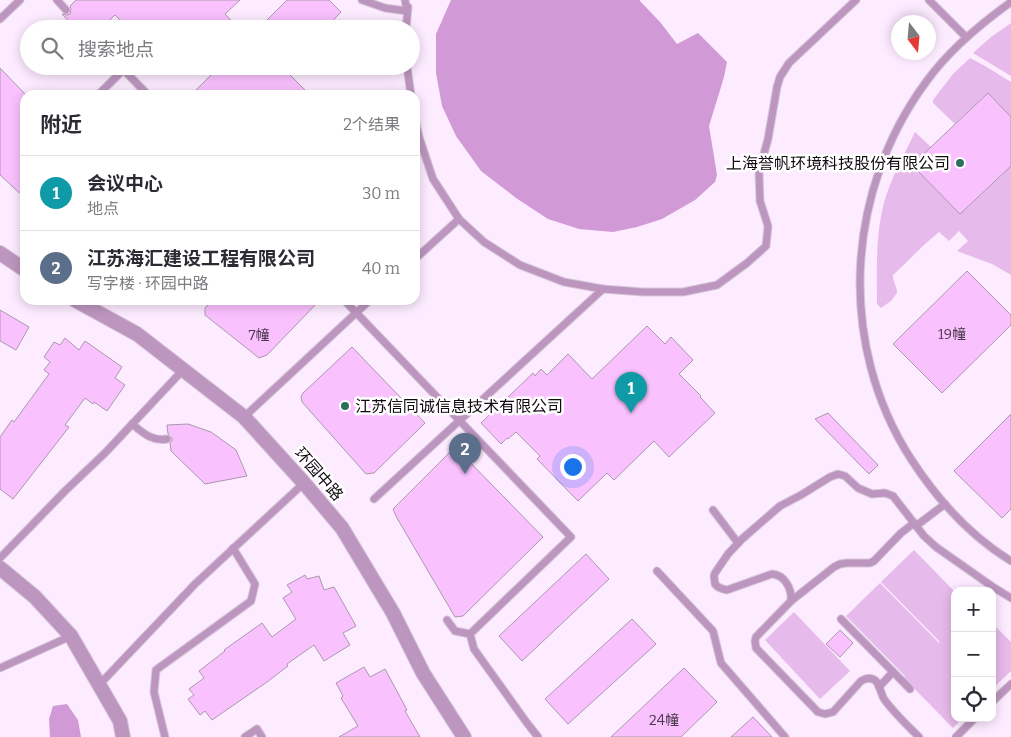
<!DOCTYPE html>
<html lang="zh">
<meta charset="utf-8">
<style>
body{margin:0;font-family:Bitter,"Noto Sans SC",serif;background:#f2f2f3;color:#2b2b33}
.controls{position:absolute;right:15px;bottom:15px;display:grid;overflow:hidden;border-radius:10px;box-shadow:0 2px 12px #0003}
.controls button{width:45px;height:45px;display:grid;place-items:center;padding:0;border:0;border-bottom:1px solid #e1e1e2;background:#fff;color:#2b2b33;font:25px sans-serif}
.compass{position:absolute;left:891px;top:15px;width:45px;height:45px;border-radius:50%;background:#fff;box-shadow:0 2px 12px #0003;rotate:164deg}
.you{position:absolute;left:572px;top:466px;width:18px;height:18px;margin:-12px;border:4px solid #fff;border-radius:50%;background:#1a73e8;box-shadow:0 0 0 8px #1a73e833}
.badge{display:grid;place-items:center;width:32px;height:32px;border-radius:50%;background:#1a73e8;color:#fff;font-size:16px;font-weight:700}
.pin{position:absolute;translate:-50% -41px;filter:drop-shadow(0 1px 2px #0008)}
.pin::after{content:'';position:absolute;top:26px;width:18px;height:15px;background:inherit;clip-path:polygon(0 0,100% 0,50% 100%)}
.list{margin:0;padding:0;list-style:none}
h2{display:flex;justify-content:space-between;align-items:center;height:65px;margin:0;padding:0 20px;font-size:21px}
h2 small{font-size:16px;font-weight:400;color:#7c7c81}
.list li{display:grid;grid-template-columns:32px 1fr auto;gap:15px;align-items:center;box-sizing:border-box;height:75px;padding:0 20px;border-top:1px solid #e1e1e2}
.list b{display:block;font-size:19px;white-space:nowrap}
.list p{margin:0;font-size:16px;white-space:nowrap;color:#7c7c81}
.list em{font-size:16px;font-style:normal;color:#7c7c81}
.icon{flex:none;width:28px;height:28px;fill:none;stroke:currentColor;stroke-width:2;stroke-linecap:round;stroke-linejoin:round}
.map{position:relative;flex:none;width:1011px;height:737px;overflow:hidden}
.search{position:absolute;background:#fff;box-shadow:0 2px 12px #0003;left:20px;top:20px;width:400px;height:55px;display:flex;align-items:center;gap:12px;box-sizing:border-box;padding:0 18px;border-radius:28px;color:#7c7c81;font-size:19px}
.panel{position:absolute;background:#fff;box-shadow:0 2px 12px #0003;left:20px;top:90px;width:400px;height:215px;border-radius:15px}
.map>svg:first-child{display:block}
</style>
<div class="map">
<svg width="1011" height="737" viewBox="0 0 1011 737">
<rect width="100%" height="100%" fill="#fdebff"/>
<g fill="#e6baea">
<polygon points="1011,23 1011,76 973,53 991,37"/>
<polygon points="970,58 985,66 1011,82 1011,117 988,93 955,124 933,103 933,100 953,74"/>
<path d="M 915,132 L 931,147 L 912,165 L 960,214 L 1011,166 L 1011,275 L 992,264 L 957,251 L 968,241 L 959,231 L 949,241 L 939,232 C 923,245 908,261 893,275 C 893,283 897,286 897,293 L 891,301 L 881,308 L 877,304 C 877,268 875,231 886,196 C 894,173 905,153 915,132 Z"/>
<polygon points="914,550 955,592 955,718 963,718 953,728 904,678 905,676 846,616 880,583 939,643 940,642 881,582"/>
<polygon points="794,612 850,671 820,699 765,640"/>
<polygon points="992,623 1011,642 1011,671 992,689"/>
</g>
<g fill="#d19ad6">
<polygon points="451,0 640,0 640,1 660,22 677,44 698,33 727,62 724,77 709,126 717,175 715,182 695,200 662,219 637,227 613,232 579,229 548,219 516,198 481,171 456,136 442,106 436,73 436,34"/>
<polygon points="67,704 78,720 81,737 50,737 49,719 53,706"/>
</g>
<g fill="#fac1ff" stroke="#aa99ab">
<polygon points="76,0 240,0 225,14 239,29 129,29 115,15 100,29 76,29 62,14 67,15 70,14 71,9 70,6"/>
<polygon points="287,0 329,0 341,12 325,29 258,29"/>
<polygon points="220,66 281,66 310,95 191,95"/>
<polygon points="0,68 25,94 25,198 0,175"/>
<polygon points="988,93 1011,117 1011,166 960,214 912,165"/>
<polygon points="967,271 1011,315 1011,325 942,393 893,344"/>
<polygon points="213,300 320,300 267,355 259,358 205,315 205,308"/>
<polygon points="0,310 29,327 16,350 0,341"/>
<polygon points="647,326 665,344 671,337 693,360 679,374 701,396 700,397 715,413 669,457 654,441 614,480 607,473 578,501 537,459 540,456 516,432 508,439 507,438 501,444 481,423 533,373 535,376 541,369 547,375 568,354 592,379"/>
<polygon points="65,338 79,350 85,341 122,367 115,378 125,385 107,411 94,402 93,404 85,398 65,425 69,427 13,499 0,489 0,437 12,420 14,422 49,374 44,370 50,362 44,357 54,342 60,345"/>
<polygon points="352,347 425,423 374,473 366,474 302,402 301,397 303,393"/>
<polygon points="828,413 878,465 869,474 815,419"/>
<polygon points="1011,414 1011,509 1002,518 954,471"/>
<polygon points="188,424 211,432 236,450 247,476 205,484 171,451 170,443 172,441 172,438 168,434 167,425"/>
<polygon points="455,447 543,537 463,616 455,617 397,518 393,509"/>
<polygon points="586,554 609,579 522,661 499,636"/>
<polygon points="305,575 307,579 319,576 324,590 334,587 356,626 343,633 350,645 324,661 314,645 287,664 288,666 267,682 212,720 205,711 200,715 188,699 194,695 189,689 204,678 199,671 225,651 224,650 262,623 272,637 296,619 283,598 292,592 287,585"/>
<polygon points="632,619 656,644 568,724 545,699"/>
<polygon points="840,630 853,643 840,657 826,644"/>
<polygon points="364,667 370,677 385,669 407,710 405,711 420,737 339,737 358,726 341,698 343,696 336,683"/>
<polygon points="684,668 717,702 681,737 611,737"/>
<polygon points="753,717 772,737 731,737"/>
</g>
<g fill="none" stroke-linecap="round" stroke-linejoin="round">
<defs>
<g id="lane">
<polyline points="57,0 66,10"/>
<polyline points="362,0 385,8 407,11 405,0"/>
<polyline points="929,0 966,37"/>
<path d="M 1011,2 C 979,25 949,50 926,82 C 845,192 837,344 911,459 C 937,499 970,536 1011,561"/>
<polyline points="0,19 20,0"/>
<polyline points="406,29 408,7"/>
<polyline points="120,66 148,95"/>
<polyline points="407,66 411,95"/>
<polyline points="98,95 123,70"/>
<polyline points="415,119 419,137 433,179 459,219 484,242 520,265 564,282 603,289 643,292 683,292 717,285 747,263 766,246 768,226 760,201 759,172 768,139 777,87 780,77 789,63 856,0"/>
<polyline points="415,259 459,219"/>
<polyline points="344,300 571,537 470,634 474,649 527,723 538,737"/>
<polyline points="244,417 370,300"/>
<path d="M 132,424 C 143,433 153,442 167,439"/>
<polyline points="374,499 603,289"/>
<polyline points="713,510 738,543"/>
<polyline points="916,526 945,504"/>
<polyline points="0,558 65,491 105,453 183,370"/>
<polyline points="657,571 713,631 721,663 785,737"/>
<polyline points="791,601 834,567 840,564 847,563 870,563 874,561 901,533 914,523"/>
<polyline points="841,619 910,689"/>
<polyline points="447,620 455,631 470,634"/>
<polyline points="0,668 71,636"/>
<polyline points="99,685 195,584 304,483"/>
<polyline points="879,687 893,672"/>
<polyline points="992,702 1011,684"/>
<polyline points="165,737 154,692 156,670 251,601 255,584 233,548"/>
<polyline points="245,737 257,729 262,737"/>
<path d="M 919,737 C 907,725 894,713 884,699 C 881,694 880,686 876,681 C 871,677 866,678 861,681 L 833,712 L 825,714 L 818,712 L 756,648 L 755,641 L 756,637 L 791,601 C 792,589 785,575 772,574 L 727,590 L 723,589 L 718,587 L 715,584 L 714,576 L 715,573 L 728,554 L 742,539 L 780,506 L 801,495 L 830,477 L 838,474 L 845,476 L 858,488 L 872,494 L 885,493 L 893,496 L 924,536 L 936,547 L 993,587 L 1011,598"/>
<polyline points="956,737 975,718"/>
</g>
<g id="street">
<polyline points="0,253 25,270"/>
<polyline points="75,300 137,334 244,417 304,483 342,528 393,613 423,673 464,737"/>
<polyline points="0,568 35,597 71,636 120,721 123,737"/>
</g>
</defs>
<use href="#lane" stroke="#d7c7d9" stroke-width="9"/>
<use href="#street" stroke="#d7c7d9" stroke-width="16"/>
<use href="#lane" stroke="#bd96c0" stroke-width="7"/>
<use href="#street" stroke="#bd96c0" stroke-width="14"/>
</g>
<g fill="#2d6e5d" stroke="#fff" stroke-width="2">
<circle cx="960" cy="163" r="5"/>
<circle cx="345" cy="406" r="5"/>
</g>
<g text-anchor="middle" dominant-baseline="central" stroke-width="5" stroke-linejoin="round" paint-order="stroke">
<g font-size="14" fill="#4b384c">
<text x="952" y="334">19幢</text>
<text x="259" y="335">7幢</text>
<text x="664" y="720">24幢</text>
</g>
<g font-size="16" fill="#110b11" stroke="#fff" text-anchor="end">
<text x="950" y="163">上海誉帆环境科技股份有限公司</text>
<text x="355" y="406" text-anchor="start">江苏信同诚信息技术有限公司</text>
</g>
<g font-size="16" fill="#110b11" stroke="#fff">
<text transform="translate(319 474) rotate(49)">环园中路</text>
</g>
</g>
</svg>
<div class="controls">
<button>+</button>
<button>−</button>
<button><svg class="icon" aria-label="locate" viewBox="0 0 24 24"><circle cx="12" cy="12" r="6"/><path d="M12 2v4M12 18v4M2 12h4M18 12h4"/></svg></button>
</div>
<svg class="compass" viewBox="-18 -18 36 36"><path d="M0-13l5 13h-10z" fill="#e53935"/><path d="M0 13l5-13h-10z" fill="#7c7c81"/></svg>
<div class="you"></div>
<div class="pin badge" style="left:631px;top:413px;background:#0f9aa8">1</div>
<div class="pin badge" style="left:465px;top:474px;background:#5c6f8a">2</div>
<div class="search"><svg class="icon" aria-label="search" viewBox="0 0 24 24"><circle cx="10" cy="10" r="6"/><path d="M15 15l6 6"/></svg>搜索地点</div>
<section class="panel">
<h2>附近<small>2个结果</small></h2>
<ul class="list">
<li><span class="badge" style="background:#0f9aa8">1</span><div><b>会议中心</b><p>地点</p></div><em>30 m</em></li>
<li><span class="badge" style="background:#5c6f8a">2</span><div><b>江苏海汇建设工程有限公司</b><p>写字楼 · 环园中路</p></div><em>40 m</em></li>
</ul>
</section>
</div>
